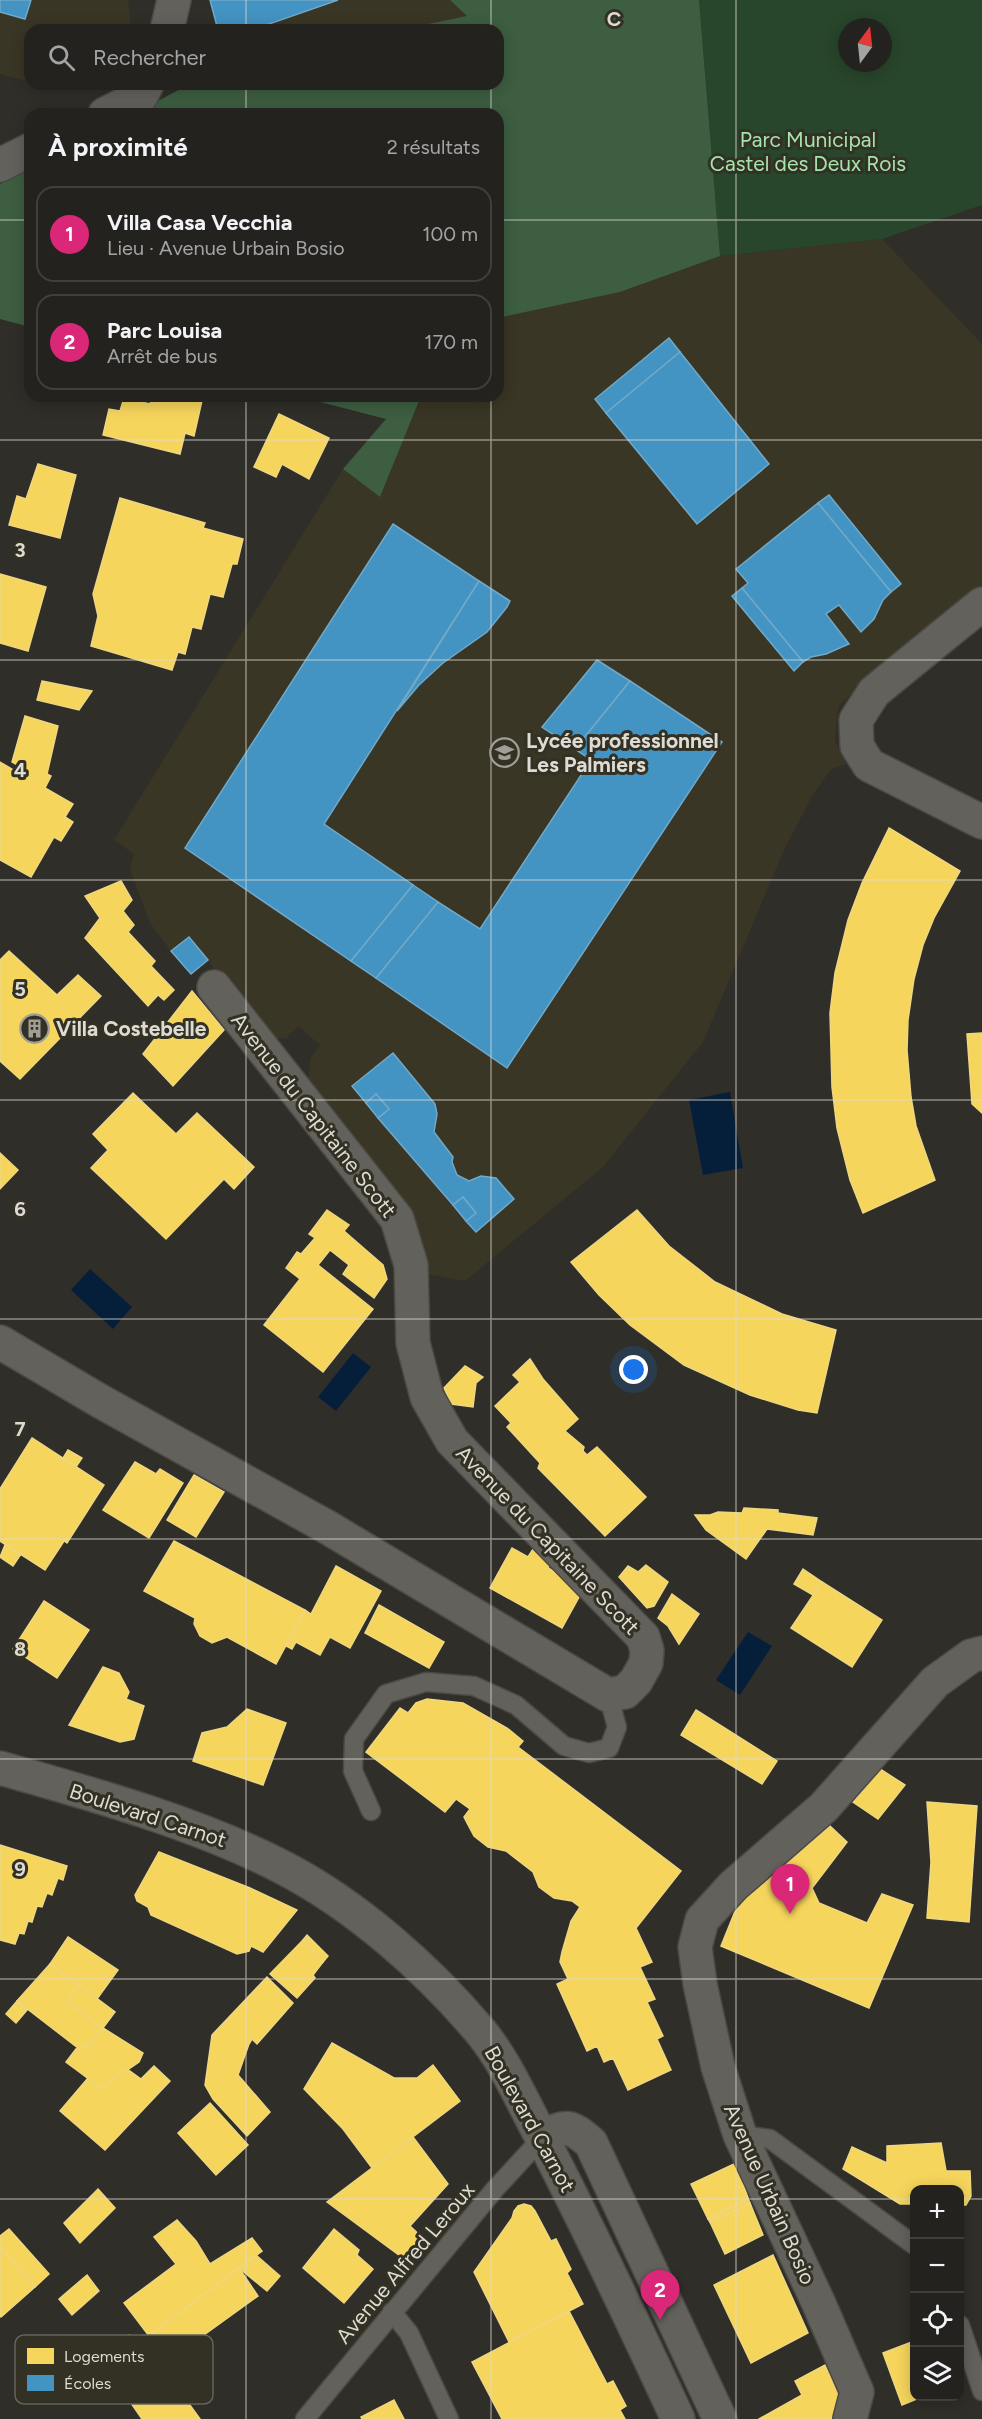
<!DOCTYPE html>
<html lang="fr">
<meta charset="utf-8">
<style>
body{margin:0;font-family:Figtree,sans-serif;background:#302f2b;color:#f1f3f6}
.controls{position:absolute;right:18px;bottom:18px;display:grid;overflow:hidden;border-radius:12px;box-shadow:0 3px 15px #0003}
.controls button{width:54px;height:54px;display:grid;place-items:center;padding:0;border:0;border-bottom:2px solid #413f3c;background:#24221e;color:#f1f3f6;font:30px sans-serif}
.compass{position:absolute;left:838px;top:18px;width:54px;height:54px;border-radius:50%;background:#24221e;box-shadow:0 3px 15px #0003;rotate:15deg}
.you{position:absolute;left:634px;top:1370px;width:21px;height:21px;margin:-15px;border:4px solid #fff;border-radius:50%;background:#1a73e8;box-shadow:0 0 0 9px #1a73e833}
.badge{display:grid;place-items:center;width:39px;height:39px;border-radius:50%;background:#db2777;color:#fff;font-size:20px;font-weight:700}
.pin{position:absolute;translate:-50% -50px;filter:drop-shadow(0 2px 3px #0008)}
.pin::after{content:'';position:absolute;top:32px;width:21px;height:18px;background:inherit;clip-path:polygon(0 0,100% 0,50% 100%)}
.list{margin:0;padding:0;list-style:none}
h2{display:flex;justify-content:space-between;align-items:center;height:78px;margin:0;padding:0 24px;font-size:26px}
h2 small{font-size:20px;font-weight:400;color:#a3a4a4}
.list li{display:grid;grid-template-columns:39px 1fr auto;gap:18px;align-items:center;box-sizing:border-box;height:96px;margin:0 12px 12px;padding:0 12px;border:2px solid #413f3c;border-radius:18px}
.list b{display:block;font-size:22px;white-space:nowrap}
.list p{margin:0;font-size:20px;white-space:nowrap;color:#a3a4a4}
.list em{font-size:20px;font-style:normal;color:#a3a4a4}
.icon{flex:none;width:33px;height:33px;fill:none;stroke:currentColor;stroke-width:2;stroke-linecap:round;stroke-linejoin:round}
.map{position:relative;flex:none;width:982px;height:2419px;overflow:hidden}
.search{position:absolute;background:#24221e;box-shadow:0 3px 15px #0003;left:24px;top:24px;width:480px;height:66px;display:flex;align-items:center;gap:15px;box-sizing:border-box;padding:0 21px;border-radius:18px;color:#a3a4a4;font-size:22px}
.panel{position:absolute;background:#24221e;box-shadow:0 3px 15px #0003;left:24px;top:108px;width:480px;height:294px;border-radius:18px}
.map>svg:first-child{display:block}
</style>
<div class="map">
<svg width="982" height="2419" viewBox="0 0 982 2419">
<rect width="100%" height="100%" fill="#302e28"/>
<g fill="#3a3625">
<polygon points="0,0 128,0 131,30 30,30 30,82 0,74"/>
<polygon points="210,0 450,0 468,16 399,30 218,30"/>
<polygon points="882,239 982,344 982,586 840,704 837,713 835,741 846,764 834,768 828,773 811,798 784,850 703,1042 603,1167 465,1281 428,1274 427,1256 395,1193 308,1087 310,1059 320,1045 298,1026 286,1038 268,1038 190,937 171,951 150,923 130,869 134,854 114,840 343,469 380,497 421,396 498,396 498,318 620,292 720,256"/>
</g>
<path fill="#28462c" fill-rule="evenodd" d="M 699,0 L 982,0 L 982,205 L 882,239 L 720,256 ZM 847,27 L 883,27 L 883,63 L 847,63 Z"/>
<g fill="#3d5e41">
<polygon points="450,0 699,0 720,256 620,292 498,318 498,114 133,114 190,84 498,84 498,30 399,30 467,16"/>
<polygon points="30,168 30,327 0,319 0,184"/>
<polygon points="297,396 421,396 380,497 343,469 386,419"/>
</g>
<g fill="#051f3b">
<polygon points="730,1092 743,1168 703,1175 689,1100"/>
<polygon points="90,1269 132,1307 113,1329 71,1290"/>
<polygon points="353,1353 371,1367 336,1411 318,1397"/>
<polygon points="748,1632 772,1646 740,1695 716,1680"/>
</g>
<g fill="#f6d55c" stroke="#eed780" stroke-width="1.5">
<polygon points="152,396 203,396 194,436 185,433 180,454 103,435 109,409 120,411 124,398 150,404"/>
<polygon points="279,414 329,438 309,479 282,464 276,477 254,467"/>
<polygon points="38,464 76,475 60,538 9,525 17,496 26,499"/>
<polygon points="120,498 205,523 203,528 243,539 237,564 232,564 223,597 210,594 201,629 192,627 185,654 178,652 172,670 91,646 98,616 93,594"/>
<polygon points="0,574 46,587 28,651 0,643"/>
<polygon points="42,681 92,691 79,710 37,700"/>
<polygon points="25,716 58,726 47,774 51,776 45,788 73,804 65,817 73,822 61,841 54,837 31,877 0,860 0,762 20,774 24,769 12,762"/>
<polygon points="889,828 960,871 934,918 923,945 914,979 908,1020 907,1050 911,1097 916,1126 935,1180 863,1213 850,1180 837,1128 832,1087 830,1013 835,973 848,920 862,883"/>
<polygon points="121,881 132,900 123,911 134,925 128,932 155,961 151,966 174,990 164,1000 158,995 148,1006 85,938 100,918 85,896"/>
<polygon points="9,951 57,995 78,975 101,996 20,1079 0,1061 0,960"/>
<polygon points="192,991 224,1030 173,1086 143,1054"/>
<polygon points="982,1033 982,1113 972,1104 967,1034"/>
<polygon points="133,1093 176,1134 197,1113 254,1167 234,1189 224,1179 166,1239 91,1168 108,1150 93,1134"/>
<polygon points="0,1153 18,1170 0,1189"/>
<polygon points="327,1210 349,1225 344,1231 383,1265 387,1279 374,1298 343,1274 349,1265 330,1250 318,1265 373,1309 323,1372 264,1325 300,1279 286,1268 297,1252 301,1254 315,1238 309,1234"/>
<polygon points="637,1210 669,1246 715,1282 782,1314 836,1330 817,1413 798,1410 750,1395 684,1365 630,1325 599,1295 571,1262"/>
<polygon points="530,1359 543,1379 578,1419 565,1431 584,1447 583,1451 587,1455 597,1447 646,1497 605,1536 538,1468 540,1463 507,1427 511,1423 495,1406 520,1382 513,1375"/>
<polygon points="465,1366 483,1377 476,1383 473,1407 451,1404 444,1388"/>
<polygon points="32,1438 104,1485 67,1543 64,1541 45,1570 0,1541 0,1489"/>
<polygon points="68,1450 82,1458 76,1467 63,1458"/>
<polygon points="135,1462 156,1474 160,1469 183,1483 149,1538 103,1510"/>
<polygon points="194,1475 224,1492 196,1537 167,1520"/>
<polygon points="744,1508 778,1510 778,1513 817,1518 813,1535 767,1529 746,1559 706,1530 695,1515 710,1515 718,1512 742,1513"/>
<polygon points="174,1541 305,1610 276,1664 227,1637 212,1643 200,1636 194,1624 195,1618 144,1591"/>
<polygon points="537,1543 553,1559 548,1568 584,1588 562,1628 490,1588 512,1548 528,1557"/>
<polygon points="5,1545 21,1554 13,1566 0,1557"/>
<polygon points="646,1565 668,1582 654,1606 647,1608 619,1577 628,1566 638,1572"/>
<polygon points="336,1566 381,1591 350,1648 330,1637 320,1655 296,1642 292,1649 286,1646 305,1610 311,1614"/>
<polygon points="803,1569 822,1582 813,1595 794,1584"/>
<polygon points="822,1582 882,1620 852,1667 791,1628"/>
<polygon points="672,1594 699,1614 679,1644 668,1626 658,1618"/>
<polygon points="44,1601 89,1630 57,1678 13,1649"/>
<polygon points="379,1605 444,1642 429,1668 365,1633"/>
<polygon points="103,1667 119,1673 129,1692 126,1699 144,1706 134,1739 120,1742 69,1725"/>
<polygon points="427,1699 463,1703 507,1728 523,1741 518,1747 681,1871 636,1928 652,1962 640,1967 655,1999 647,2002 663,2036 657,2039 671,2070 628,2090 613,2058 604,2062 597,2046 587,2051 557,1984 568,1979 560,1962 562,1952 571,1921 580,1907 572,1901 554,1898 539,1887 533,1872 506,1851 488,1847 474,1836 464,1817 470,1809 456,1799 445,1812 366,1752 400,1708 408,1713 416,1703"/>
<polygon points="247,1709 286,1723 263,1785 193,1761 202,1733 227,1727"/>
<polygon points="696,1710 777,1761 762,1784 681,1735"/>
<polygon points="880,1769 905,1785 878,1819 853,1802"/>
<polygon points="927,1802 977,1806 969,1922 927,1918 931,1862"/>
<polygon points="830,1826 847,1842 812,1888 819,1903 867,1923 882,1894 913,1905 869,2008 721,1946 738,1904"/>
<polygon points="0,1845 67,1866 63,1880 58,1878 52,1895 47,1893 42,1907 37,1906 32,1922 28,1921 24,1934 19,1933 15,1944 0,1940"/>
<polygon points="159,1852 250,1888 297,1910 263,1952 251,1946 249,1951 237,1954 151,1915 148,1907 137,1901 135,1895"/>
<polygon points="307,1935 328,1956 323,1962 303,1940"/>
<polygon points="68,1937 118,1970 97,1999 50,1964"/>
<polygon points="303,1940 323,1962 313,1975 315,1978 297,1998 270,1974"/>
<polygon points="50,1964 79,1985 67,2002 103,2028 89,2046 78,2048 17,2001"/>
<polygon points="267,1977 293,2003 257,2044 252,2039 249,2044 238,2075 270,2112 247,2136 213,2099 205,2085 212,2035"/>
<polygon points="79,1985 115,2012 103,2028 67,2002"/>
<polygon points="17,2001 27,2010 16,2023 6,2014"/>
<polygon points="103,2028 143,2053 139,2062 101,2088 66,2062 76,2049 89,2046"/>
<polygon points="332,2043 394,2078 417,2078 433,2065 460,2101 372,2168 343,2129 304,2089"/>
<polygon points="154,2066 170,2081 105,2150 60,2111 88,2078 101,2088 127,2069 141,2079"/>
<polygon points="210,2103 248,2145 216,2175 178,2133"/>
<polygon points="413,2137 448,2184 410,2226 425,2240 407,2261 327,2202"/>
<polygon points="941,2143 946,2171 970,2171 971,2196 966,2205 960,2205 960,2190 914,2190 914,2204 900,2204 843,2169 852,2147 887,2163 887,2146"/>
<polygon points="736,2163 748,2198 708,2219 691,2184"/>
<polygon points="98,2189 115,2208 80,2243 64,2223"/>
<polygon points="748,2198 750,2203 710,2222 708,2219"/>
<polygon points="750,2203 763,2235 725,2254 710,2222"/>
<polygon points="524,2204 531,2206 535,2211 551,2241 556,2239 571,2269 567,2273 583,2304 509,2342 474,2272 512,2218 514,2211 518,2206"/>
<polygon points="177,2220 196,2241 210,2264 252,2238 262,2251 149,2336 124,2303 176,2264 154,2237"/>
<polygon points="9,2229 49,2274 35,2287 0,2247 0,2236"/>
<polygon points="334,2229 359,2250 357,2255 373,2269 344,2303 303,2268"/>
<polygon points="0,2247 35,2287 1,2317 0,2316"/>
<polygon points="256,2255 280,2276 267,2291 239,2268"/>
<polygon points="773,2255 808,2333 751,2363 714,2285"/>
<polygon points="239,2268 258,2296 172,2358 149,2336"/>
<polygon points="87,2275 99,2291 72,2315 59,2299"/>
<polygon points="569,2311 607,2384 613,2381 626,2406 620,2410 625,2419 502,2419 472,2362"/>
<polygon points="129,2335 157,2373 164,2369 200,2419 142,2419 98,2355"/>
<polygon points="914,2341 914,2396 924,2396 902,2405 883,2353"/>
<polygon points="825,2365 838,2392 838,2404 835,2419 759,2419 802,2395 795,2381"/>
<polygon points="394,2400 404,2419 362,2419 361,2417"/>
</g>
<g fill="#4393c3" stroke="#71a9c8" stroke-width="1.5">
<polygon points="0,0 31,0 25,19 0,12"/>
<polygon points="210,0 338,0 252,30 218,30"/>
<polygon points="669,338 680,352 606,413 595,399"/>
<polygon points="680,352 769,464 697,524 606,413"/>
<polygon points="829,495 901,584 891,592 818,503"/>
<polygon points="818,503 891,592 883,600 874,619 861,632 839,605 826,614 849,644 826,654 811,657 803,662 742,588 748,583 736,569"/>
<polygon points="393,524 479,581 324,824 413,885 351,961 185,848"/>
<polygon points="479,581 510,601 507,607 487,632 443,663 419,685 397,711"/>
<polygon points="742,588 803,662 794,671 732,596"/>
<polygon points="597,660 630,681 575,749 542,727"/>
<polygon points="630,681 722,742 507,1068 376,978 438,902 480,929 591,760 575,749"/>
<polygon points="413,885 438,902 376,978 351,961"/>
<polygon points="189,937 208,960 191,974 171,951"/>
<polygon points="393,1053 435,1104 437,1114 434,1132 453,1157 452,1162 457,1175 469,1181 481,1176 496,1178 514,1199 476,1232 466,1221 476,1213 463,1197 453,1205 378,1118 389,1109 376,1094 366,1103 352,1086"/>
<polygon points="376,1094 389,1109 378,1118 366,1103"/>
<polygon points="463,1197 476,1213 466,1221 453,1205"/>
</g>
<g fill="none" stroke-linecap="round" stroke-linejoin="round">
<defs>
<g id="service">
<polyline points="371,1811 353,1771 354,1739 386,1694 426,1682 474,1686 516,1705 564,1746 589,1753 609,1748 617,1727 608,1695"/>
<polyline points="740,2135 770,2139 914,2245"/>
<polyline points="392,2312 409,2333 449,2419"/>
<polyline points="960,2325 982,2391"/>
<polyline points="305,2419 495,2189 542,2138"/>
</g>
<g id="minor">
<polyline points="167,30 174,0"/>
<polyline points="105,114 141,96 147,84"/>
<polyline points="0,165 30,150"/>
<polyline points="982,604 874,692 856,720 857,746 869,765 982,822"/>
<polyline points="0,1342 100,1401 327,1527 608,1695 625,1692 636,1681 646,1663 647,1650 643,1637 452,1441 427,1397 413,1343 411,1265 397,1219 214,987"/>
<path d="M 542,2138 C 566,2124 570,2125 591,2143 L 720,2419"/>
<polyline points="850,2419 857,2392 819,2304 740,2135 718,2067 700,1984 695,1947 702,1920 733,1886 824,1807 935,1682 971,1656 982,1653"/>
</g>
<path id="secondary" d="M 0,1768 C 92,1794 197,1823 282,1867 C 356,1905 428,1969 481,2032 C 506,2063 522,2101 541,2136 C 589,2229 634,2324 678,2419"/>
</defs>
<use href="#service" stroke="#4a4943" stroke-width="21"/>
<use href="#minor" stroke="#4a4943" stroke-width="36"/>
<use href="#secondary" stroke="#4a4943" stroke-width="36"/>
<use href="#service" stroke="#63615c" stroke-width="18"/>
<use href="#minor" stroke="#63615c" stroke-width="33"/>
<use href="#secondary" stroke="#63615c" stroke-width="33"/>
</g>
<path fill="none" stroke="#dddbd3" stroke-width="1.5" stroke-opacity="0.55" d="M 246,0 L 246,30M 491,0 L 491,30M 736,0 L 736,2419M 246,84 L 246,114M 491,84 L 491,114M 0,220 L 30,220M 498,220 L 982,220M 246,396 L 246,2419M 491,396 L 491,2419M 0,440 L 982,440M 0,660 L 982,660M 0,880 L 982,880M 0,1100 L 982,1100M 0,1319 L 982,1319M 0,1539 L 982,1539M 0,1759 L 982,1759M 0,1979 L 982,1979M 0,2199 L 914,2199M 960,2199 L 982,2199"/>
<defs>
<symbol id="school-ring" viewBox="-11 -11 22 22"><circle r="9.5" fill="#333024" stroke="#a09e97" stroke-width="1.5"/><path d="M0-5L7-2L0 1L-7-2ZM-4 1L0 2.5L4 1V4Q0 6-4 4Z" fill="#a09e97"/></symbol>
<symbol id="building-ring" viewBox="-11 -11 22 22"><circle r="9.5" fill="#333024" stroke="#a09e97" stroke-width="1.5"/><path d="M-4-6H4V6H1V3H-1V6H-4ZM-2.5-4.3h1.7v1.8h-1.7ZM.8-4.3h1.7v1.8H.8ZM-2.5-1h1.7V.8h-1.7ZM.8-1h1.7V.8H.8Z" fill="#a09e97"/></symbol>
</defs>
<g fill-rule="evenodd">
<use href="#school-ring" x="488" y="736" width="33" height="33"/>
<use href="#building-ring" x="18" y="1012" width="33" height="33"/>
</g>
<g text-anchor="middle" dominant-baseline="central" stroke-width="6" stroke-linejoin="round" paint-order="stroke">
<g font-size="21" fill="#a4e4ad" stroke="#333024">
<text x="808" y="139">Parc Municipal<tspan x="808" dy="24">Castel des Deux Rois</tspan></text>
</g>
<g font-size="21" font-weight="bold" fill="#dddbd3" stroke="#333024" text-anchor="start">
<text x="526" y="740">Lycée professionnel<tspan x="526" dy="24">Les Palmiers</tspan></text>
<text x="56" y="1028">Villa Costebelle</text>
</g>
<g font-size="21" fill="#dddbd3" stroke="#333024">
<text transform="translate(314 1115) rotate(52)">Avenue du Capitaine Scott</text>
<text transform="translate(548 1540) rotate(46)">Avenue du Capitaine Scott</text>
<text transform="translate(148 1815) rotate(18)">Boulevard Carnot</text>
<text transform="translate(530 2119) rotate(61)">Boulevard Carnot</text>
<text transform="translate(770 2194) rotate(66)">Avenue Urbain Bosio</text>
<text transform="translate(405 2263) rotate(-50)">Avenue Alfred Leroux</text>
</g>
</g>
<rect x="15" y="2335" width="198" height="69" rx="9" fill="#333024" stroke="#666359" stroke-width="1.5"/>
<rect x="27" y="2348" width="27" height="16" fill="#f6d55c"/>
<rect x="27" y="2375" width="27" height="16" fill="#4393c3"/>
<g font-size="16" fill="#dddbd3">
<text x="64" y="2362">Logements</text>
<text x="64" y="2389">Écoles</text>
</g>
<g font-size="20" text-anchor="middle" font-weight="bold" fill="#dddbd3" stroke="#333024" stroke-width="6" stroke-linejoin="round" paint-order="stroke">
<text x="614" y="26">C</text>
<text x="20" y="557">3</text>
<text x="20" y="777">4</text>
<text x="20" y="996">5</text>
<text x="20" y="1216">6</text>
<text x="20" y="1436">7</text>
<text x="20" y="1656">8</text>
<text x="20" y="1876">9</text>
</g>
</svg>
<div class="controls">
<button>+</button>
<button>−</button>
<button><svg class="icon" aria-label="locate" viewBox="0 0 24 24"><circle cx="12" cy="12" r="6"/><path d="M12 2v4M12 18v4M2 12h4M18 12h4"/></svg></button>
<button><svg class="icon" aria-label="layers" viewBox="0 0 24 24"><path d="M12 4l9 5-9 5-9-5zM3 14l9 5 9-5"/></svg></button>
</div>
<svg class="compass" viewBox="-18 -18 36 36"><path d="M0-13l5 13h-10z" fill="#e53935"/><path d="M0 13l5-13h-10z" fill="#a3a4a4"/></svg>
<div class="you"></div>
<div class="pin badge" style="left:790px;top:1914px">1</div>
<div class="pin badge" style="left:660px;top:2320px">2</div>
<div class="search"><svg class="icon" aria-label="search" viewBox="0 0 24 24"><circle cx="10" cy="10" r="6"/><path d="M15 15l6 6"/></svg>Rechercher</div>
<section class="panel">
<h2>À proximité<small>2 résultats</small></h2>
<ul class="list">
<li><span class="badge">1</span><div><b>Villa Casa Vecchia</b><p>Lieu · Avenue Urbain Bosio</p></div><em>100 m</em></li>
<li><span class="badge">2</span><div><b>Parc Louisa</b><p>Arrêt de bus</p></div><em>170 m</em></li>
</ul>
</section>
</div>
